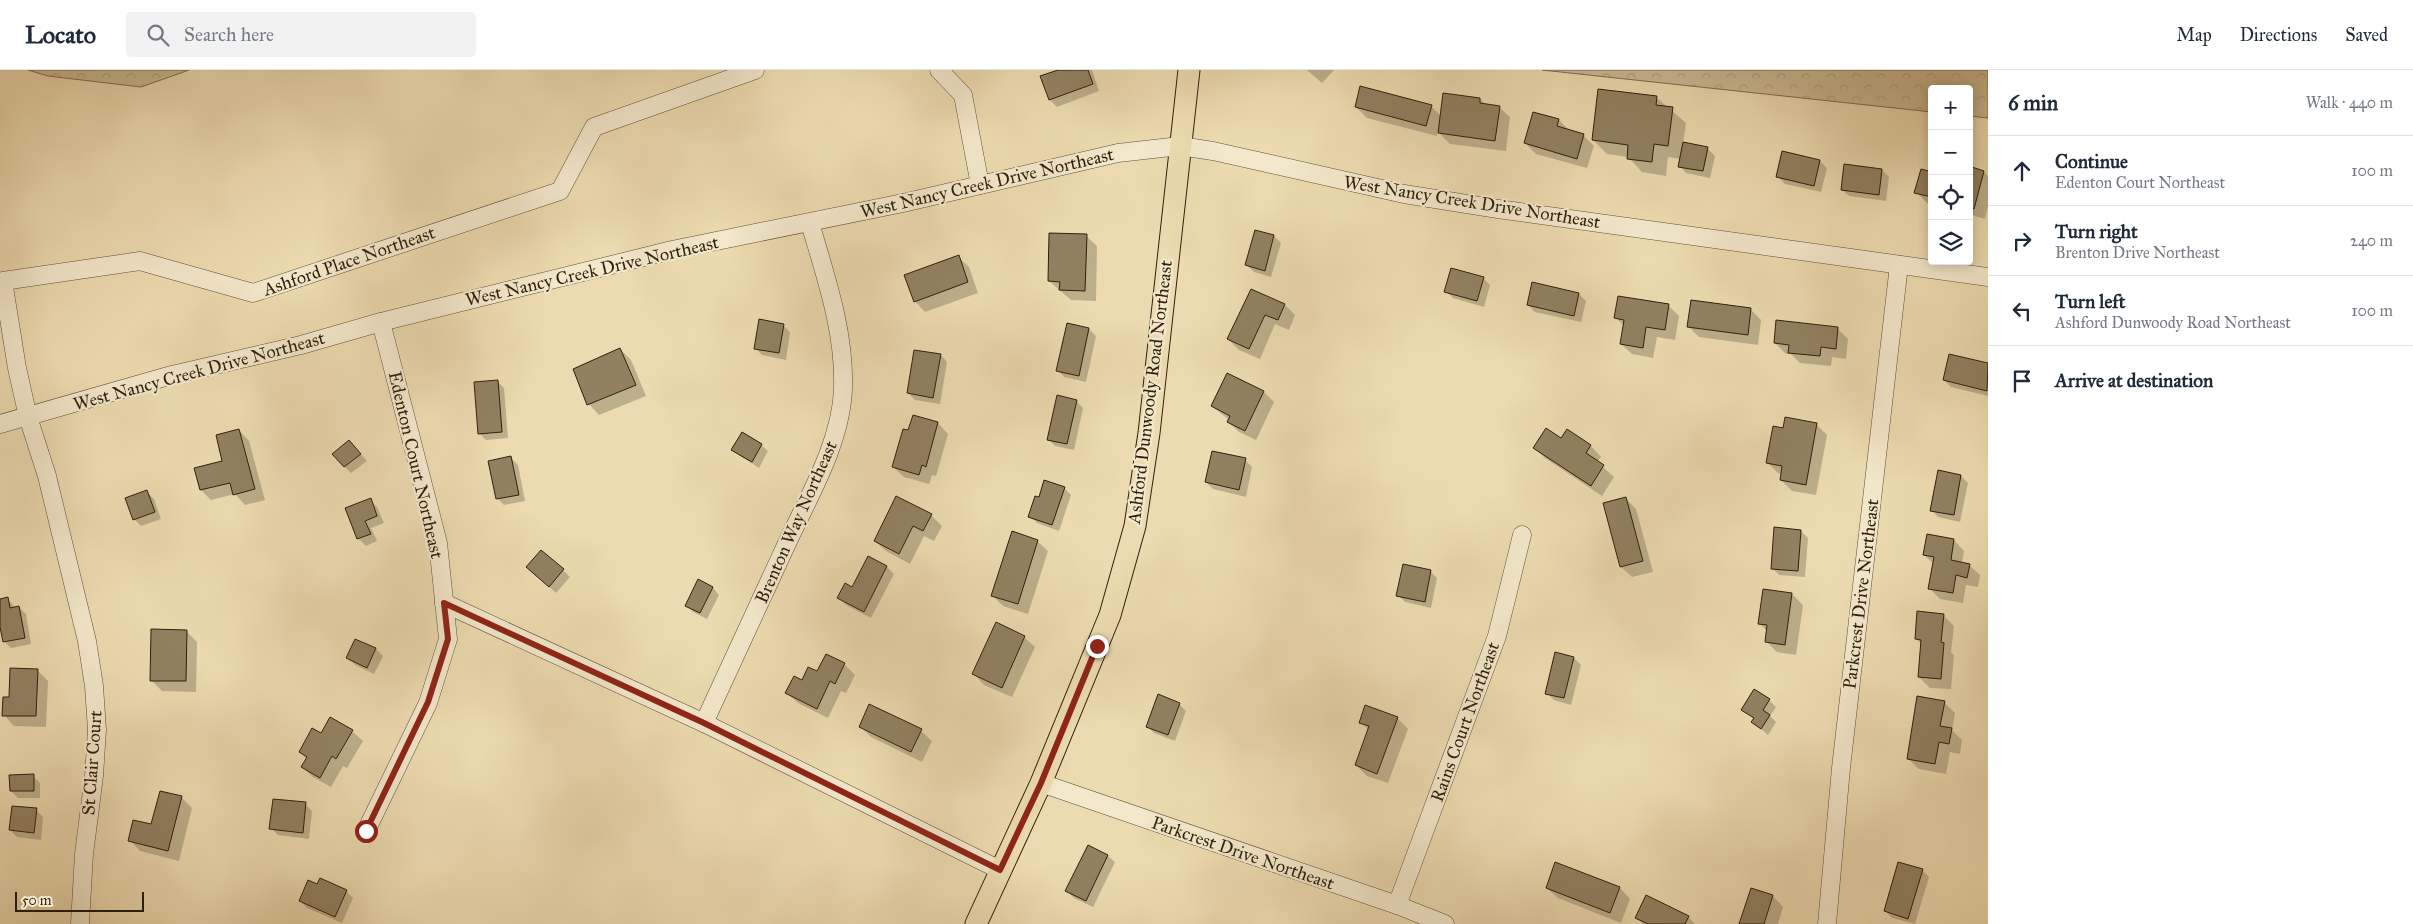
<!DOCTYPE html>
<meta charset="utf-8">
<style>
body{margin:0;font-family:"IM FELL Great Primer",serif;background:#f2f2f3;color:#1f2937}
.controls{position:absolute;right:15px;top:15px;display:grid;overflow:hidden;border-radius:5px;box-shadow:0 2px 12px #0003}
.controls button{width:45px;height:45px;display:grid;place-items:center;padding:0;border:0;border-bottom:1px solid #e0e1e3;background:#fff;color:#1f2937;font:25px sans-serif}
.scale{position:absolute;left:15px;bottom:12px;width:129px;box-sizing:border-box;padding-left:5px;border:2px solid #2f1f0c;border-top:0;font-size:14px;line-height:18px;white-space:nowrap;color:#2f1f0c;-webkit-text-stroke:4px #f3e8cc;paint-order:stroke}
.stop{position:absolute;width:15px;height:15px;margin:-11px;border:4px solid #8f2418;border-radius:50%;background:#fff}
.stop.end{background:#8f2418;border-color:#fff;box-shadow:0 1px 5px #0008}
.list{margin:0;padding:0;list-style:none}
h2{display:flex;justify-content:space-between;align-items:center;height:65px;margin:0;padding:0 20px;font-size:21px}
h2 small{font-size:16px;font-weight:400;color:#747a83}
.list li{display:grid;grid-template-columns:32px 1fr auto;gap:15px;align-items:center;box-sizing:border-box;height:70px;padding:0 20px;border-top:1px solid #e0e1e3}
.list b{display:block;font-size:19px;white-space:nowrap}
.list p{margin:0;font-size:16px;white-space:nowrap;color:#747a83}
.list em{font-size:16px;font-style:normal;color:#747a83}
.icon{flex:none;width:28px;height:28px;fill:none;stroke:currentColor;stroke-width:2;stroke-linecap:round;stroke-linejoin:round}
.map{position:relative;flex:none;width:1988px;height:854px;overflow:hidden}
header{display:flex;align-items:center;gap:30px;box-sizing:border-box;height:70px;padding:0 25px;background:#fff;border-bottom:1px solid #e0e1e3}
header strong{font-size:24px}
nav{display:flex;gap:28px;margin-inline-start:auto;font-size:18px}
.search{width:350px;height:45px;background:#f2f2f3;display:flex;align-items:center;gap:12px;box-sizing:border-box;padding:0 18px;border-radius:5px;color:#747a83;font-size:19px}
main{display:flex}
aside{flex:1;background:#fff}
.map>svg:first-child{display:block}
</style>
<header>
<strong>Locato</strong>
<div class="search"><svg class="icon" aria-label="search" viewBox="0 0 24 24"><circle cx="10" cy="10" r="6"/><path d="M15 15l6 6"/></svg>Search here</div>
<nav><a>Map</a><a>Directions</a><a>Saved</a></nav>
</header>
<main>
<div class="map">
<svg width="1988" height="854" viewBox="0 0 1988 854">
<defs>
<pattern id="forest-crowns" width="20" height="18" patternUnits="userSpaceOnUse" patternTransform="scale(1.25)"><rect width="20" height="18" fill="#ccbb94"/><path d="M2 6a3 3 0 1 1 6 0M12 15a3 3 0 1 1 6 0" fill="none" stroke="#b0a07e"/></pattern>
</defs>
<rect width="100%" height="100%" fill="#ecdbb0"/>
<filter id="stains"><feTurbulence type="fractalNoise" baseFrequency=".004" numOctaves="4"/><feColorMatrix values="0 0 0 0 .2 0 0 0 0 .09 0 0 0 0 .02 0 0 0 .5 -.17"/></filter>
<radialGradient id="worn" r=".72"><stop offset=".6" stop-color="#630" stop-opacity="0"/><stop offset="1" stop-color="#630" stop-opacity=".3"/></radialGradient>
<g fill="url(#forest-crowns)" stroke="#7e6d50">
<polygon points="28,0 189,0 141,17 48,6"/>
<polygon points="1542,0 1988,0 1988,48 1969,46 1969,19 1932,19 1932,42"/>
</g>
<g fill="#0003">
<polygon points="1061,0 1092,0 1099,21 1057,37 1050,30"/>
<polygon points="1307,0 1334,0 1322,13"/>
<polygon points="1657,28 1686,53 1683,74 1708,79 1715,86 1710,108 1686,103 1680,96 1681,89 1668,87 1666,106 1642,102 1628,87 1607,84 1593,70"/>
<polygon points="1480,29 1486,35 1499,37 1510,47 1506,81 1450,74 1438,62 1437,66 1367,48 1356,37 1431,36 1441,46"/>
<polygon points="1534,43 1559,50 1570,61 1583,65 1594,76 1587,98 1536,84 1525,73"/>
<polygon points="1820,91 1827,98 1821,122 1785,114 1778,107"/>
<polygon points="1969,98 1984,102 1988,106 1988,136 1985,149 1969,144"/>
<polygon points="1882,100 1889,107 1886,131 1849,126 1842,120"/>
<polygon points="1932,103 1932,134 1927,133 1916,122"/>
<polygon points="1256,161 1274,166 1281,173 1271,207 1254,202 1247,195"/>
<polygon points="1086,166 1097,176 1096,231 1071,230 1049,211"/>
<polygon points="958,187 969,197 978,223 925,242 915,231"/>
<polygon points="1483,208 1490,215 1484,237 1453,228 1446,221"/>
<polygon points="1252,221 1285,235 1295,245 1289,260 1275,254 1260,289 1239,280 1228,269"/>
<polygon points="1579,224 1586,231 1581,252 1535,242 1528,235"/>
<polygon points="1668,235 1679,246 1675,270 1657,267 1653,288 1632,284 1621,274 1624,256 1616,248"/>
<polygon points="1750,239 1761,250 1758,275 1699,267 1688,256"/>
<polygon points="783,255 790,262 786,290 762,285 755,278"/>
<polygon points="1089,259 1096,266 1086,312 1064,307 1057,300"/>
<polygon points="1838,259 1848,269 1846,289 1832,287 1831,296 1800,293 1791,284 1786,284 1775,273"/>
<polygon points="620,279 631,290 646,326 599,345 589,334"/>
<polygon points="941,285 947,292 940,334 915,330 908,323"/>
<polygon points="1950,285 1988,294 1988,326 1951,317 1944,310"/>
<polygon points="497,311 504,318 508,368 486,370 479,363"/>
<polygon points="1264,322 1274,332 1256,370 1239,362 1228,352 1229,350 1212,336"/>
<polygon points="1076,331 1083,338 1074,380 1055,376 1048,369"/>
<polygon points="914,346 938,353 948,364 936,406 932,405 929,414 904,407 893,397 909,362"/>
<polygon points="1816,354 1827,365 1816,425 1792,421 1781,410 1782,404 1778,403 1768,393 1784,360"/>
<polygon points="239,360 249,371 265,430 245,435 235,424 211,430 201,420 195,399 224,391"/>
<polygon points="1567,360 1591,376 1601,387 1597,392 1614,407 1602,426 1545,388 1534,377 1561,369"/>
<polygon points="349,371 367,391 351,403 344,396"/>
<polygon points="761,375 768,381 759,398 740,386 733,380"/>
<polygon points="511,388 518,395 525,431 504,435 497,428"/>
<polygon points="1245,390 1252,397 1246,427 1213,419 1206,412"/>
<polygon points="1961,406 1968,413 1960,452 1938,447 1932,440"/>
<polygon points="1064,418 1071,425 1059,461 1037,453 1030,446 1040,428"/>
<polygon points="147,422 154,429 161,449 141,456 134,449"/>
<polygon points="1625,428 1636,439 1653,502 1632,507 1621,497"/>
<polygon points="370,430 377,437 384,453 371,458 377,471 366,476 359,469 347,439"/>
<polygon points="931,445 942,456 934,471 924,466 910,494 886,481 875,471"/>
<polygon points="1801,461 1808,468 1805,507 1779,505 1772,498"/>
<polygon points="1954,470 1964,481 1962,493 1969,495 1980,505 1978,517 1966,515 1963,533 1940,529 1929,518 1934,494 1924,485"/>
<polygon points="1037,471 1048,481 1028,544 1003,536 993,526"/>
<polygon points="869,488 887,497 894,504 871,548 846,535 839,528 853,519"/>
<polygon points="527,497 563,500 570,507 556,523"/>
<polygon points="1430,501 1437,508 1431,538 1405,532 1398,525"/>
<polygon points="699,511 713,518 719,525 707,549 693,542 686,535"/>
<polygon points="1764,520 1792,524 1803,535 1796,585 1777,582 1766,571 1767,561 1759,553"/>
<polygon points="8,529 15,538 19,537 26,544 31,574 11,578 4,571 0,550 0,530"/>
<polygon points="1943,545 1954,556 1951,582 1954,585 1951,619 1930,618 1919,607 1922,574 1916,569"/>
<polygon points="186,561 197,572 196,622 162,621 151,610"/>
<polygon points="1024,567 1035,577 1012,627 984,615 974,604"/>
<polygon points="356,570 376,579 383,586 374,604 355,595 348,588"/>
<polygon points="1574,588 1581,595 1571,635 1554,630 1547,623"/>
<polygon points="844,594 855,605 846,623 841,621 828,648 798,633 787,623 818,603"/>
<polygon points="37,600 48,611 46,657 14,656 4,645 11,628"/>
<polygon points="1769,630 1776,637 1770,646 1776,652 1768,665 1753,652 1754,649 1743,639"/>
<polygon points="1944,632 1955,643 1952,660 1962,670 1960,684 1950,682 1946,704 1919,699 1908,689"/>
<polygon points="1179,634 1186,641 1175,671 1154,663 1147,656"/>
<polygon points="1397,648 1408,659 1388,713 1367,706 1356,695 1369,661 1361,652"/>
<polygon points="860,656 921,661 932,671 922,692 871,667"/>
<polygon points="352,661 363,671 347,698 343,696 331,717 313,707 302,697 307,689 300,682 321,665"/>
<polygon points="33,706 40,713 40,728 18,728 11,721"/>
<polygon points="181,727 192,738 179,791 140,781 130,770 152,756"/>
<polygon points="305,734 312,741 309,769 278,765 271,758"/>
<polygon points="36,740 43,747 41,770 17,767 10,760"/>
<polygon points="1108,786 1115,792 1093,837 1074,828 1067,821"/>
<polygon points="1556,794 1620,818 1630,829 1621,853 1558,828 1547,818"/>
<polygon points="1922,800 1929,807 1915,854 1892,848 1885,841"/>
<polygon points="1751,819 1773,826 1783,837 1778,854 1740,854"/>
<polygon points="346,821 353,828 342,853 307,838 300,831"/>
<polygon points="1637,847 1688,847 1695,854 1643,854"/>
</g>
<g fill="#918161" stroke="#2f1f0c">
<polygon points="1058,0 1088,0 1093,14 1049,30 1040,6"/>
<polygon points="1360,16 1432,35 1426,56 1355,37"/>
<polygon points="1598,19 1657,26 1656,35 1673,37 1668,76 1654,74 1652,92 1627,89 1628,75 1592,70"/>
<polygon points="1443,23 1480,28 1480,33 1500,36 1495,71 1438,63"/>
<polygon points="1533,42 1559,49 1557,56 1584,64 1577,89 1524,73"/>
<polygon points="1683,72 1708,77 1703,101 1678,97"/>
<polygon points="1782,81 1820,90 1814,116 1776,107"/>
<polygon points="1844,94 1882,99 1879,125 1841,120"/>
<polygon points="1969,96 1984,101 1974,139 1969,137"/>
<polygon points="1921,99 1932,102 1932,127 1914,123"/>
<polygon points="1255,160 1274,165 1265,201 1245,195"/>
<polygon points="1049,163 1087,164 1085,221 1059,220 1060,212 1048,211"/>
<polygon points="959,185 968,212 914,232 904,205"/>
<polygon points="1451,198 1484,207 1477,231 1444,222"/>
<polygon points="1532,212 1579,223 1574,246 1527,235"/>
<polygon points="1251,219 1285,234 1278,250 1265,245 1249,279 1227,269"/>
<polygon points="1618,226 1669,234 1665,260 1646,257 1643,278 1620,274 1624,250 1614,248"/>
<polygon points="1691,230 1751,238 1748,265 1687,257"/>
<polygon points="759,249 784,254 779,283 754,279"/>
<polygon points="1776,250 1838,257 1836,279 1821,277 1820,286 1788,283 1789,275 1774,273"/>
<polygon points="1067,253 1089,258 1079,306 1056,301"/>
<polygon points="620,278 636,315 587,335 573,299"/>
<polygon points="914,280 941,284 933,328 907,323"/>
<polygon points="1949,284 1988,293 1987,321 1943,310"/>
<polygon points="1227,303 1264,321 1245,361 1227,352 1230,346 1211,336"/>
<polygon points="498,310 502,362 478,364 474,312"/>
<polygon points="1057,325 1077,330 1067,374 1047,370"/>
<polygon points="913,345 938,352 926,397 922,395 919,405 892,397 903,359 908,360"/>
<polygon points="1785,347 1817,353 1806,415 1780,410 1782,396 1766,393 1773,356 1783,358"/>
<polygon points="1546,358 1561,368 1567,359 1591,375 1586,383 1604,395 1591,416 1533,378"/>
<polygon points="239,359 255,419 233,425 230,413 200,420 194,398 222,391 216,365"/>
<polygon points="742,362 762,374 752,392 731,380"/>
<polygon points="349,370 361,384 344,397 332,384"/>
<polygon points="1212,381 1246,388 1239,420 1205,412"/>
<polygon points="511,386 519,425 496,429 488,391"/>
<polygon points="1938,400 1961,405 1954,445 1930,441"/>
<polygon points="1044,410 1065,417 1052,455 1028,447 1035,426 1039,427"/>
<polygon points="147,420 155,442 133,450 125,428"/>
<polygon points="896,426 932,444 923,461 913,456 899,484 874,471"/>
<polygon points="1626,427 1643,491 1620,497 1603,433"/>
<polygon points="371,428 377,446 365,451 371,464 357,469 345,438"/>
<polygon points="1774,457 1801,460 1798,501 1771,499"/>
<polygon points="1012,461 1038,470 1018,534 991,526"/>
<polygon points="1927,464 1954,469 1951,490 1970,494 1967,508 1956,505 1953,523 1928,519 1934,487 1923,485"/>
<polygon points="541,480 564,499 549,517 526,497"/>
<polygon points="868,486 887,496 864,542 837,528 845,513 852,517"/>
<polygon points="1403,494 1431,500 1425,532 1396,526"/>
<polygon points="698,509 713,517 700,543 685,536"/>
<polygon points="1763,519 1792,523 1785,575 1765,572 1767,555 1758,554"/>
<polygon points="8,527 10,538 19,536 25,568 3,572 0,557 0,529"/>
<polygon points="1917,541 1944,544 1941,572 1944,573 1941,609 1918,607 1921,570 1915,569"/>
<polygon points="996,552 1025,566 1002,618 972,604"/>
<polygon points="151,559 187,560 186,611 150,611"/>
<polygon points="355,569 376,578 367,598 346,588"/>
<polygon points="1555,582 1574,587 1564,628 1545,624"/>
<polygon points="826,584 845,593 835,614 830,611 817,639 785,623 794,606 802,610 808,597 817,601"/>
<polygon points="10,598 38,599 36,646 2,646 3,627 9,627"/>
<polygon points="1754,619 1770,629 1763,640 1770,645 1761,659 1751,652 1754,648 1741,640"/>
<polygon points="1158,624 1180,633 1168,665 1146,657"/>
<polygon points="1917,626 1945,631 1940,656 1952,658 1949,674 1939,672 1935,694 1907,689"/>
<polygon points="869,634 922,659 911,682 859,657"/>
<polygon points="1365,635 1398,647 1377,704 1355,695 1369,656 1359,653"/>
<polygon points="330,647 353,660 336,689 332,686 320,708 301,697 307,687 299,682 312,658 321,663"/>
<polygon points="34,704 34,721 10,721 9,705"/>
<polygon points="160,721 182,726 168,781 128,771 133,750 151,754"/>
<polygon points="273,729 306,732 303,763 269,759"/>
<polygon points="12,736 37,738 34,763 9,760"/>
<polygon points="1088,775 1108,785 1086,831 1065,821"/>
<polygon points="1555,792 1620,817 1610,843 1546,818"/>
<polygon points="1898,792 1923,799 1908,849 1884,841"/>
<polygon points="320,808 347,820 335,847 299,831 308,810 317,814"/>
<polygon points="1751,818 1773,825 1764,854 1739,854"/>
<polygon points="1646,825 1689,846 1685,854 1648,854 1635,848"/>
</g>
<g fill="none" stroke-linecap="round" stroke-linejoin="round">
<defs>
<g id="minor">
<polyline points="939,0 963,25 980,115"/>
<polyline points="0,354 172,305 301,275 381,252 672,180 903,133 1118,83 1180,76 1213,81 1404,124 1498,139 1988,207"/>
<polyline points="444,533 704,653 1000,800"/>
<path d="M 704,653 C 732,593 760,532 788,471 C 810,424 841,372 843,319 C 845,262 826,208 810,153"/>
<polyline points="1041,713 1397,835 1445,854"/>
<polyline points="366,761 428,633 448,569 438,473 381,252"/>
<polyline points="1397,835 1497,566 1522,465"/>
<polyline points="80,854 84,784 94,706 97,660 94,616 87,571 47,406 28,347 17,298 3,211 140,191 253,223 560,121 594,57 755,0"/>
<polyline points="1827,854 1841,698 1899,195"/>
</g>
<polyline id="major" points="976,854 1041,713 1110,545 1135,456 1149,363 1189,0"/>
</defs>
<use href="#minor" stroke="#5e4e35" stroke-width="19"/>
<use href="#major" stroke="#2f1f0c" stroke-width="23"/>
<use href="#minor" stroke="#f3e8cc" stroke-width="18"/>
<use href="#major" stroke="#ecdbb0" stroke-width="21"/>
</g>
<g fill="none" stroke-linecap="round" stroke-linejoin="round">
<polyline stroke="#8f2418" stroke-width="6" points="366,761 428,632 448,569 444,533 704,653 1000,800 1041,713 1097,576"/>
</g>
<g text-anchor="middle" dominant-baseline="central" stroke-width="4.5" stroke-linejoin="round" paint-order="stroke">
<g font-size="18" fill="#2f1f0c" stroke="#f3e8cc">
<text transform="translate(987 113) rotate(-13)">West Nancy Creek Drive Northeast</text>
<text transform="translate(1472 132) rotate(9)">West Nancy Creek Drive Northeast</text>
<text transform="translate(349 191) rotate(-19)">Ashford Place Northeast</text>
<text transform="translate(592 201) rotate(-13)">West Nancy Creek Drive Northeast</text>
<text transform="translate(199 301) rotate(-15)">West Nancy Creek Drive Northeast</text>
<text transform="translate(1150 322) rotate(-83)">Ashford Dunwoody Road Northeast</text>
<text transform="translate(416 395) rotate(77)">Edenton Court Northeast</text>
<text transform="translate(796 452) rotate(-66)">Brenton Way Northeast</text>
<text transform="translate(1861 524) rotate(-83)">Parkcrest Drive Northeast</text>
<text transform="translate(1465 652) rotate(-70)">Rains Court Northeast</text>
<text transform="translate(92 693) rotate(-86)">St Clair Court</text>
<text transform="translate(1243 783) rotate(19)">Parkcrest Drive Northeast</text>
</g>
</g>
<rect width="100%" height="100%" filter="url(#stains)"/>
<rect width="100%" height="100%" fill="url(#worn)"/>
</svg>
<div class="controls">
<button>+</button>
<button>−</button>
<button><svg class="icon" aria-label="locate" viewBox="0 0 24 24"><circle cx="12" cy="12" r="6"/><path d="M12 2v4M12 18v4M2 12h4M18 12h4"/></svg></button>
<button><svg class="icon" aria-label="layers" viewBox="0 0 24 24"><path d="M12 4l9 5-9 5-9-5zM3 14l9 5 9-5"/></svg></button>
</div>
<div class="scale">50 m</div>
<div class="stop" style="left:366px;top:761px"></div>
<div class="stop end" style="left:1097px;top:576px"></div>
</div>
<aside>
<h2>6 min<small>Walk · 440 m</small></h2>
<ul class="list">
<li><svg class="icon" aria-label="ahead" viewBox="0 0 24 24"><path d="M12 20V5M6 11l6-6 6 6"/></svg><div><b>Continue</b><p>Edenton Court Northeast</p></div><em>100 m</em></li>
<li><svg class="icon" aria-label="right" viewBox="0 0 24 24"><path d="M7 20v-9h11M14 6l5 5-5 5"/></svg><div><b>Turn right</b><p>Brenton Drive Northeast</p></div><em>240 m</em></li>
<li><svg class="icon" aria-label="left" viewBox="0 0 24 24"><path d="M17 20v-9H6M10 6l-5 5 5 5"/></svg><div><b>Turn left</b><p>Ashford Dunwoody Road Northeast</p></div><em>100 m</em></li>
<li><svg class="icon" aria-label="arrive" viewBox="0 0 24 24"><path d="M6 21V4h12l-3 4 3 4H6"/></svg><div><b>Arrive at destination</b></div></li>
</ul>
</aside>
</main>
